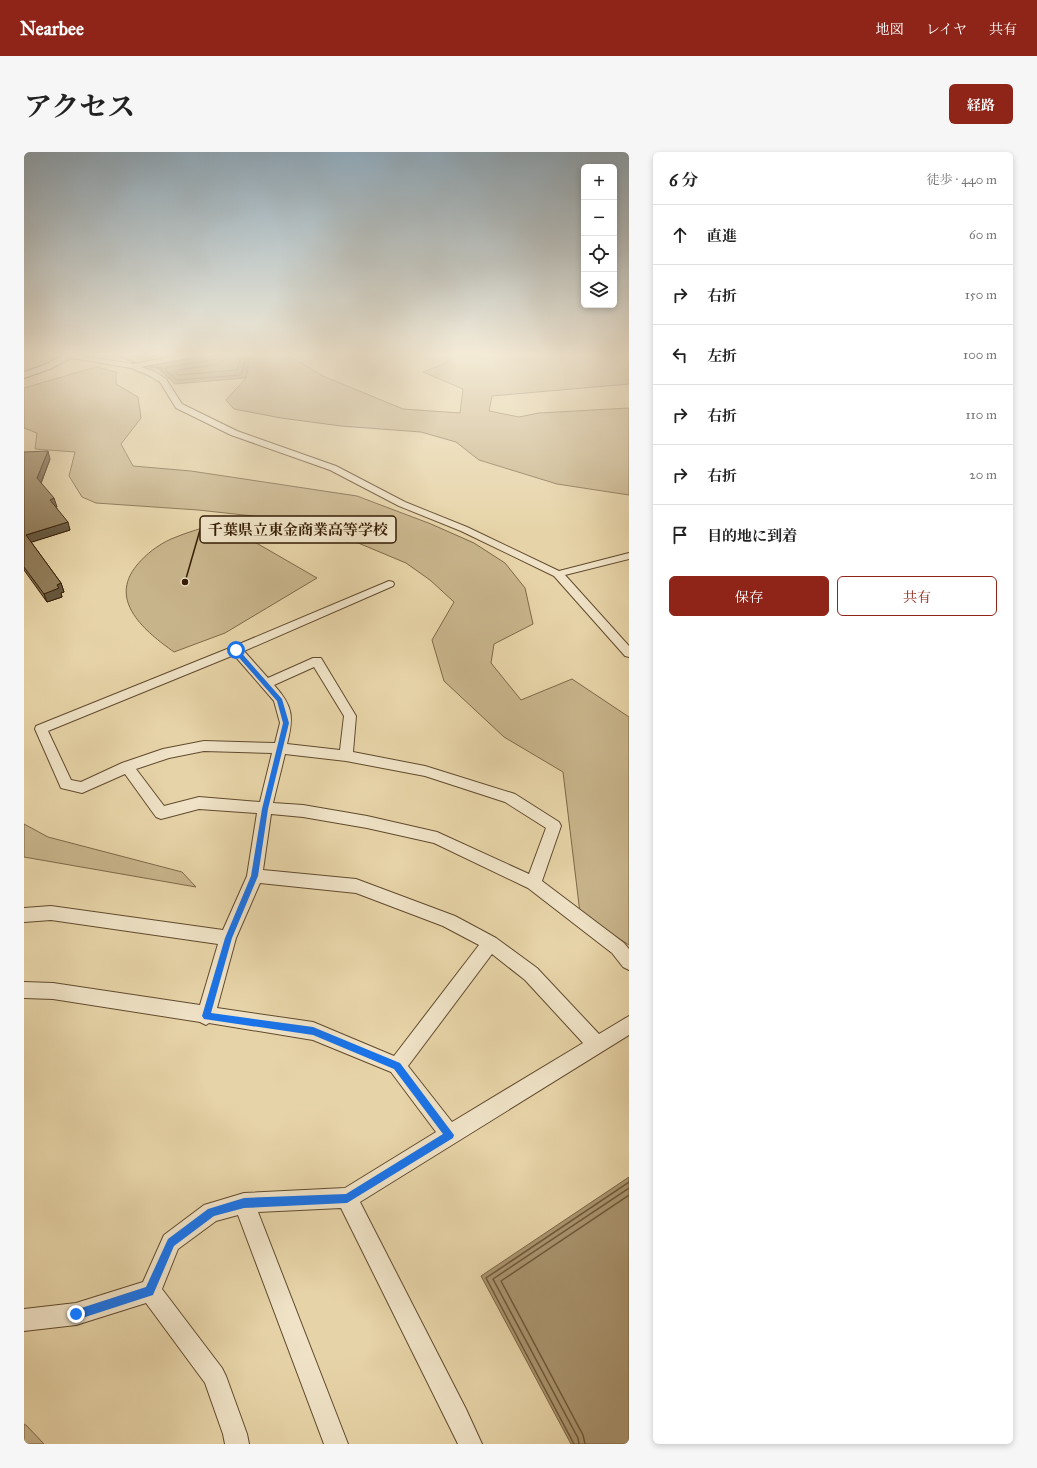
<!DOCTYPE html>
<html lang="ja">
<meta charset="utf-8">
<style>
body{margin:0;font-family:"IM FELL Great Primer","Noto Serif JP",serif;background:#f6f6f6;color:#222}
.controls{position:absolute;right:12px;top:12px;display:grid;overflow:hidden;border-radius:6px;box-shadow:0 2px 6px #0003}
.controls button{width:36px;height:36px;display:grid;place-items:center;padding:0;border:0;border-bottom:1px solid #e0e0e0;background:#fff;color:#222;font:20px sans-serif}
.stop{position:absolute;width:12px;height:12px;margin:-9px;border:3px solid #1a73e8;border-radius:50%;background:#fff}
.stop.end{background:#1a73e8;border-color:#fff;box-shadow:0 1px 4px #0008}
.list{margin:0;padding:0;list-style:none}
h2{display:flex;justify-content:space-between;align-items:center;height:52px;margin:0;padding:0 16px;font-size:17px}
h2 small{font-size:13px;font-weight:400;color:#767676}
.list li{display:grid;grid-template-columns:26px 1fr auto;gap:12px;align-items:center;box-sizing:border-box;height:60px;padding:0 16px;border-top:1px solid #e0e0e0}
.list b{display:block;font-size:15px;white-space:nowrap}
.list em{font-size:13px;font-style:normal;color:#767676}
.actions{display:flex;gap:8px;padding:12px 16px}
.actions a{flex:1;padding:9px 0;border:1px solid #8f2418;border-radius:6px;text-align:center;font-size:14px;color:#8f2418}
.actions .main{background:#8f2418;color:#fff}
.icon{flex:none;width:22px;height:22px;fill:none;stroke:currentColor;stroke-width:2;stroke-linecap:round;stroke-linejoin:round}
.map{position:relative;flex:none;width:605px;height:1292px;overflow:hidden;border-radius:6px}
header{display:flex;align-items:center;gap:24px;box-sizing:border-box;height:56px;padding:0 20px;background:#8f2418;color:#fff}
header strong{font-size:19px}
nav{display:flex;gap:22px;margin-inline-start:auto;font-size:14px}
.intro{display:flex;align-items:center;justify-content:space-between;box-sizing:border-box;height:96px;padding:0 24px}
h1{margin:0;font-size:28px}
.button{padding:10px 18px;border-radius:6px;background:#8f2418;color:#fff;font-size:14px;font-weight:700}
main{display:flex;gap:24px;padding:0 24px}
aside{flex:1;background:#fff;border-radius:6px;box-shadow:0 2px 6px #0003}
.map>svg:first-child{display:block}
</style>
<header>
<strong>Nearbee</strong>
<nav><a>地図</a><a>レイヤ</a><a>共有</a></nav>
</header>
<div class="intro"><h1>アクセス</h1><a class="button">経路</a></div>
<main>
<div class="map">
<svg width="605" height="1292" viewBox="0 0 605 1292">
<rect width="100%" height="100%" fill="#e6d3a7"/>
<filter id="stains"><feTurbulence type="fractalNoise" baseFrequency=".005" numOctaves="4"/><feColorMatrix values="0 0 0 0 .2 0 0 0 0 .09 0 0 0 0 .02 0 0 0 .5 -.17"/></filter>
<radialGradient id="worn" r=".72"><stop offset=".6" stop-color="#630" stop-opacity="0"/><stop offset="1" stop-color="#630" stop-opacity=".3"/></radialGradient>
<g fill="#c8b48b" stroke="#7e6848">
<polygon points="232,202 261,202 299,224 379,257 436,261 439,237 399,220 427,209 413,202 605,202 605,232 468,244 465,259 495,265 515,261 605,256 605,343 533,332 455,308 432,290 397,280 317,274 257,266 210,257 202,248 222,226 226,206"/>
<polygon points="72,215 92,220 92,232 114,245 117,266 97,292 109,314 167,319 333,344 407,372 450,391 481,411 501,436 509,472 470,492 467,511 497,548 548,527 605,565 605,793 556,761 539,620 480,585 420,529 408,488 430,450 406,428 382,411 284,370 174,358 72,351 58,345 45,324 51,300 11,297 13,281 0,276 0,236"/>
<path d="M 196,370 L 293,426 L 201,481 L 150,500 C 122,480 83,449 113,413 C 122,402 134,393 147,387 C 163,380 180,376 196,370 Z"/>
<polygon points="0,672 24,685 158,720 172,735 0,705"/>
<polygon points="0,1272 3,1274 20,1292 0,1292"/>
</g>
<g fill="#aa9570" stroke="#7b6545">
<polygon points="205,202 221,202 226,206 222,226 151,232 132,215 133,212"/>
<polygon points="605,1025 605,1292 547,1292 457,1124"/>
</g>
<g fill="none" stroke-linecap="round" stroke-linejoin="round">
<g stroke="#70593a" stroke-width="1">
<polyline points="196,202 196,205 193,207 143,215 141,218 153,228 217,223 221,208 219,202"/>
<polyline points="201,202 200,208 195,212 154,218 152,221 155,223 213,218 216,210 214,202"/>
</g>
<g stroke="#70593a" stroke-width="1.5">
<polyline points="550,1292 462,1126 605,1030"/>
<polyline points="555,1292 554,1286 469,1127 605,1036"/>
<polyline points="561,1292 559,1283 477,1129 605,1043"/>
</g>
<g stroke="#7b6545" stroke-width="2.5">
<polyline points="90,202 112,211"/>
<polyline points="119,213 137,216"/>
</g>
<defs>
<g id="minor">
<polygon points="43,202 109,212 164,202 176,202 173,204 117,215 130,219 142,227 158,252 213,279 312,314 381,350 443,375 535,419 605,401 605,407 541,423 605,494 605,505 601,504 530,424 437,379 375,354 306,318 207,283 152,256 136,230 124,223 107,216 43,205"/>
<path d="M 365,429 L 369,430 L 370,432 L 369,434 L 220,499 L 244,526 L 289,506 L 297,506 L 332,564 L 329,600 L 401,614 L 491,642 L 535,670 L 537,674 L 518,729 L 600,791 L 605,797 L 605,818 L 599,815 L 588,801 L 504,736 L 410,691 L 343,676 L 279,665 L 247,662 L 239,718 L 332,727 L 431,764 L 472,786 L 513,816 L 575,882 L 605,864 L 605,883 L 336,1050 L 442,1257 L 458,1292 L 434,1292 L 317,1056 L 234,1060 L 324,1292 L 300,1292 L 214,1063 L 192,1069 L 154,1097 L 138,1137 L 198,1216 L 202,1224 L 223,1282 L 225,1292 L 201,1292 L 199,1282 L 181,1231 L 122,1151 L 52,1173 L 0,1179 L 0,1157 L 52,1151 L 119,1130 L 140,1083 L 180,1053 L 220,1041 L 321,1036 L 412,980 L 367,920 L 289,888 L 185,871 L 182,873 L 176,870 L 29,847 L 0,846 L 0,830 L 29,831 L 176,853 L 194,792 L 27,768 L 0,770 L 0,756 L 27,754 L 199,778 L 223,724 L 233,661 L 175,657 L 137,667 L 132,665 L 101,622 L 58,641 L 37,636 L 11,577 L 12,574 L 208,495 ZM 210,503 L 250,549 L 256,571 L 251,591 L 180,589 L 139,597 L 98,611 L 57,630 L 47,628 L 24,579 ZM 290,515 L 320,564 L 316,598 L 263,592 C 270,565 269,554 250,533 ZM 180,599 L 248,601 L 236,650 L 175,645 L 140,654 L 112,617 L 145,606 ZM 261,602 L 322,609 L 401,624 L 481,650 L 522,676 L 505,722 L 413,680 L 343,664 L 279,653 L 249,651 ZM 236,731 L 332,741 L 419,774 L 455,793 L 370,904 L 289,870 L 193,856 L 212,786 ZM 468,802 L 501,828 L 559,891 L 428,970 L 384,914 Z"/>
</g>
<polygon id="secondary" points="42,202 54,202 26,217 0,226 0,220 20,213"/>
</defs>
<use href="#minor" stroke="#614a2d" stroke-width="2"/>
<use href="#secondary" stroke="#351d04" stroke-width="2"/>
<use href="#minor" fill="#efe2c6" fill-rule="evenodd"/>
<use href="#secondary" fill="#efe2c6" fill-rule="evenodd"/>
</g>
<polygon fill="#7d6b4d" stroke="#351d04" points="0,300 26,307 17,331 33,355 32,355 46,378 7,390 37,431 40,440 37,441 38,445 23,450 0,418"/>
<g fill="#66573e" stroke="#351d04">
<polygon points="24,299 26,307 16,334 13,326"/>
<polygon points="30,346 33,355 29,356 26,348"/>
<polygon points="44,370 46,378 5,391 2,383"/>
<polygon points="37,431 40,440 37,441 38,445 23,450 20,442 33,433"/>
</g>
<polygon fill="#917c59" stroke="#351d04" points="24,299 13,326 30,346 26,348 44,370 2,383 37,431 33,433 35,436 20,442 0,415 0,300"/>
<linearGradient id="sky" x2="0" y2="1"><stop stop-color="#8fa8b8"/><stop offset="0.53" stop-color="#f4ebd7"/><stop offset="1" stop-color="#f4ebd7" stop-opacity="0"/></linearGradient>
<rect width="605" height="382" fill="url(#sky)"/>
<polygon fill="#1a73e8" points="210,497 214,497 258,547 265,571 244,657 234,724 208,786 187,861 289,875 376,911 430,983 429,986 323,1051 220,1056 190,1064 150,1094 129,1143 52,1168 48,1166 46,1162 48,1159 122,1135 144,1087 184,1057 220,1046 322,1042 419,982 370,917 289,883 180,867 178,864 201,786 227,724 238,657 259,571 253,549 210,500"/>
<path fill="none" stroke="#351d04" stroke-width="1.5" d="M161 430L176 378"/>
<circle fill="#351d04" stroke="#efe2c6" stroke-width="1.5" cx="161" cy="430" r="4"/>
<rect fill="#efe2c6" stroke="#351d04" stroke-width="1.5" x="176" y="364" width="196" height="27" rx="4"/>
<g font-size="15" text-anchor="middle" font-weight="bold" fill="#351d04">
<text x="274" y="383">千葉県立東金商業高等学校</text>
</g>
<rect width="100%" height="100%" filter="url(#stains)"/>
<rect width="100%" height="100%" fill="url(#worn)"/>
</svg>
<div class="controls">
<button>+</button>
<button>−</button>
<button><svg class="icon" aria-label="locate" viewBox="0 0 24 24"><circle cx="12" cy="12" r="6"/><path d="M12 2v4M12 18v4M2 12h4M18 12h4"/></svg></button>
<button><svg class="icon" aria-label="layers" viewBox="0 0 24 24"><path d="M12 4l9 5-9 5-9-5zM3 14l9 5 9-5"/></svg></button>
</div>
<div class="stop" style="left:212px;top:498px"></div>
<div class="stop end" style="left:52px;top:1162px"></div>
</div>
<aside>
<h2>6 分<small>徒歩 · 440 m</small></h2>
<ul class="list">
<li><svg class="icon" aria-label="ahead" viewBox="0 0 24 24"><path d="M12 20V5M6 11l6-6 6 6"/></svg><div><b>直進</b></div><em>60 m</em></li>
<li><svg class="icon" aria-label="right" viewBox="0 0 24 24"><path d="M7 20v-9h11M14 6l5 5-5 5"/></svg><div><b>右折</b></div><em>150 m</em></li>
<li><svg class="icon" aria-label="left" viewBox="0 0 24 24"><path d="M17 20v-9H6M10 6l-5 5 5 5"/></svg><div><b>左折</b></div><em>100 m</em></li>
<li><svg class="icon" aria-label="right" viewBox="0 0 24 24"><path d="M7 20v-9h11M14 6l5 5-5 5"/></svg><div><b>右折</b></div><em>110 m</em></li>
<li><svg class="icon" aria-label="right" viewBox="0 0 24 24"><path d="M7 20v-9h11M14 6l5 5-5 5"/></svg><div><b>右折</b></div><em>20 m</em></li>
<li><svg class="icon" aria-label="arrive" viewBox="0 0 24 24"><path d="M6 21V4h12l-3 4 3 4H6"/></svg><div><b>目的地に到着</b></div></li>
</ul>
<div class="actions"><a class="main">保存</a><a>共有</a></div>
</aside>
</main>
